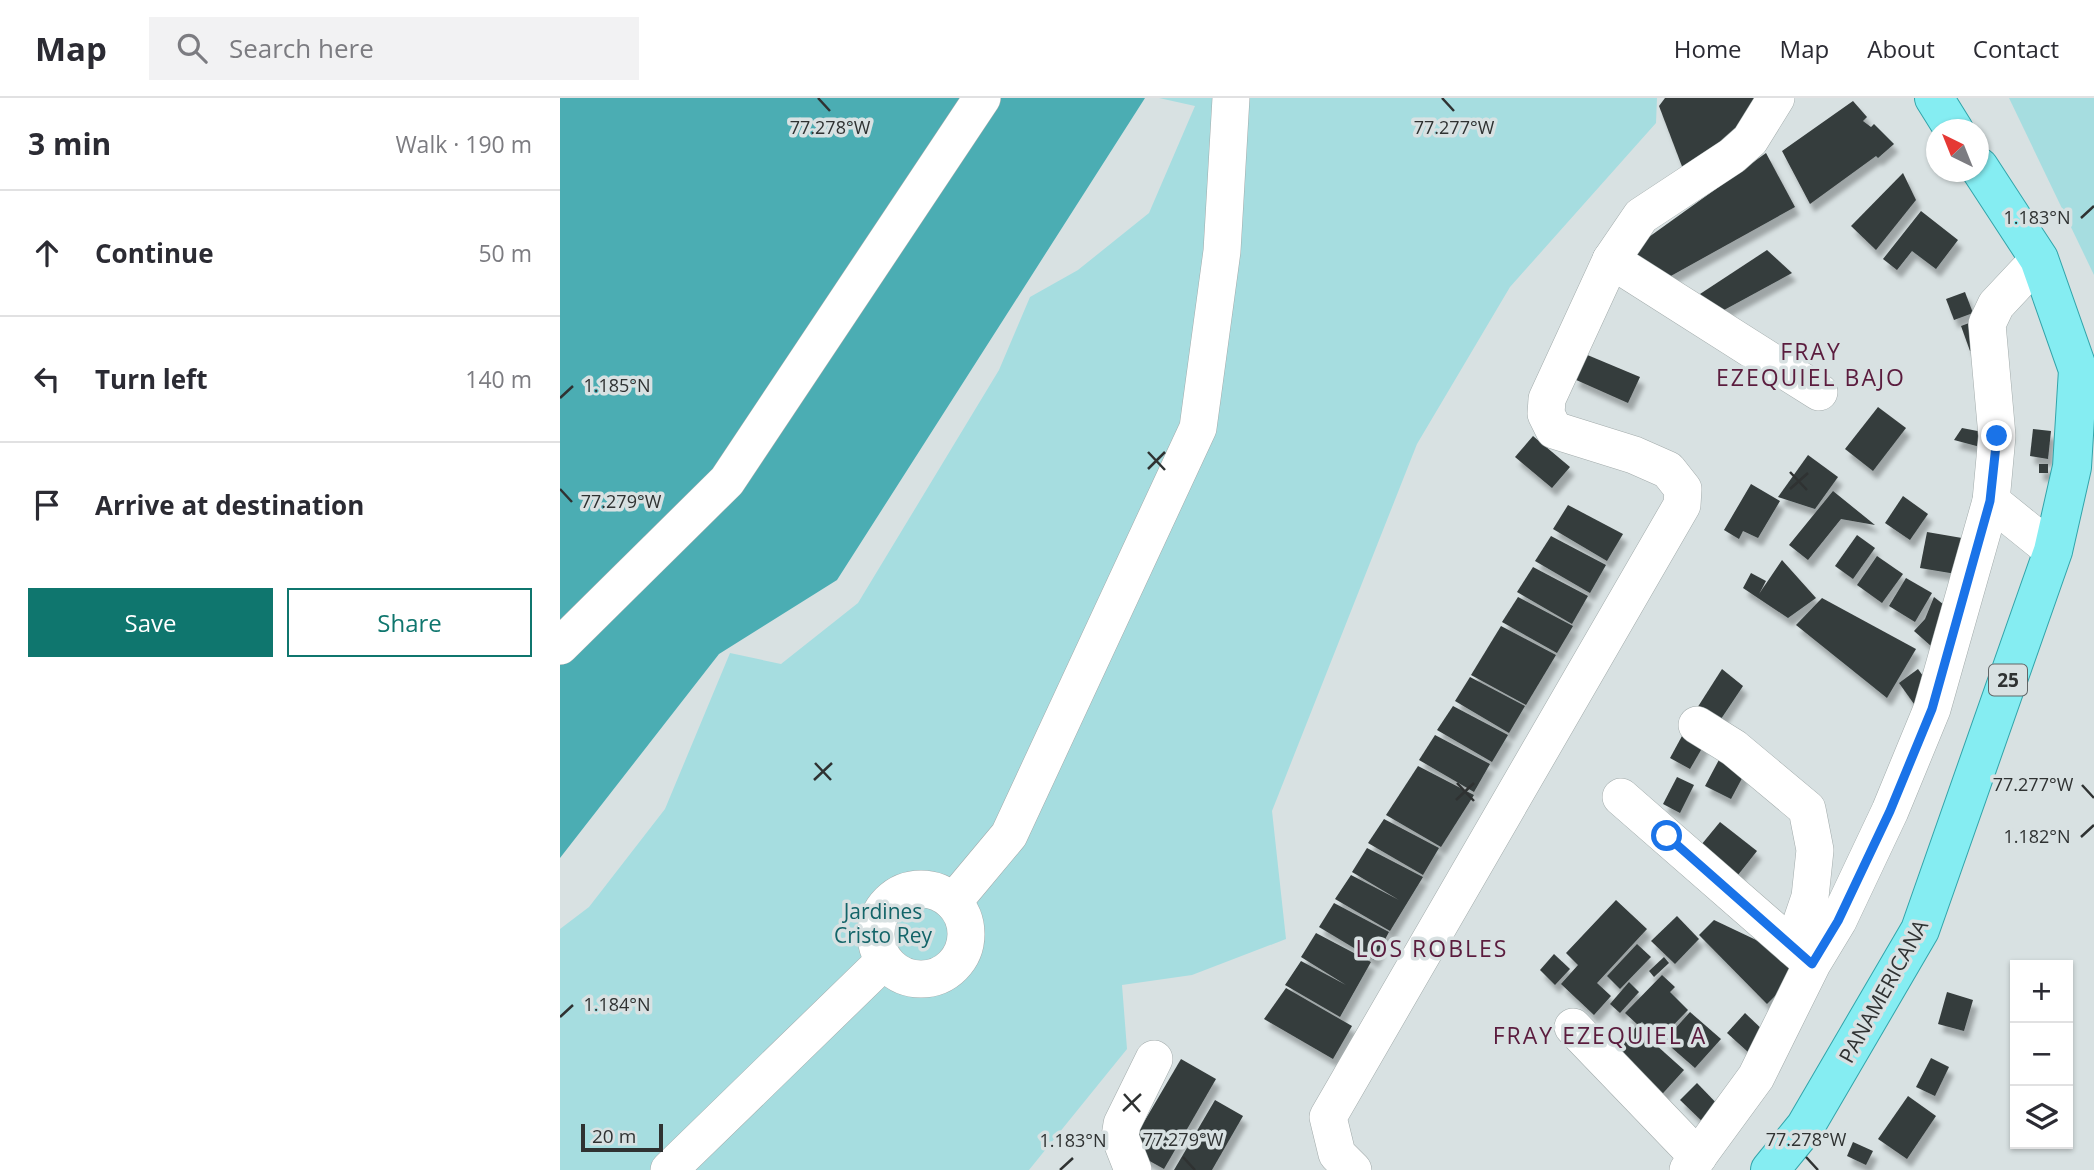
<!DOCTYPE html>
<meta charset="utf-8">
<style>
body{margin:0;font-family:"Open Sans",sans-serif;background:#f2f2f3;color:#2b2b33}
.controls{position:absolute;right:21px;bottom:21px;display:grid;overflow:hidden;border-radius:0px;box-shadow:0 2px 5px #0004}
.controls button{width:63px;height:63px;display:grid;place-items:center;padding:0;border:0;border-bottom:2px solid #e1e1e2;background:#fff;color:#2b2b33;font:35px sans-serif}
.compass{position:absolute;left:1366px;top:21px;width:63px;height:63px;border-radius:50%;background:#fff;box-shadow:0 2px 5px #0004;rotate:317deg}
.scale{position:absolute;left:21px;bottom:18px;width:82px;box-sizing:border-box;padding-left:7px;border:4px solid #2f3232;border-top:0;font-size:19px;line-height:24px;white-space:nowrap;color:#2f3232;-webkit-text-stroke:5px #d8e1e2;paint-order:stroke}
.stop{position:absolute;width:21px;height:21px;margin:-16px;border:5px solid #1a73e8;border-radius:50%;background:#fff}
.stop.end{background:#1a73e8;border-color:#fff;box-shadow:0 2px 7px #0008}
.list{margin:0;padding:0;list-style:none}
h2{display:flex;justify-content:space-between;align-items:center;height:91px;margin:0;padding:0 28px;font-size:30px}
h2 small{font-size:23px;font-weight:400;color:#7c7c81}
.list li{display:grid;grid-template-columns:46px 1fr auto;gap:21px;align-items:center;box-sizing:border-box;height:126px;padding:0 28px;border-top:2px solid #e1e1e2}
.list b{display:block;font-size:26px;white-space:nowrap}
.list em{font-size:23px;font-style:normal;color:#7c7c81}
.actions{display:flex;gap:14px;padding:21px 28px}
.actions a{flex:1;padding:16px 0;border:2px solid #0f766e;border-radius:0px;text-align:center;font-size:24px;color:#0f766e}
.actions .main{background:#0f766e;color:#fff}
.icon{flex:none;width:38px;height:38px;fill:none;stroke:currentColor;stroke-width:2;stroke-linecap:round;stroke-linejoin:round}
.map{position:relative;flex:none;width:1534px;height:1072px;overflow:hidden}
header{display:flex;align-items:center;gap:42px;box-sizing:border-box;height:98px;padding:0 35px;background:#fff;border-bottom:2px solid #e1e1e2}
header strong{font-size:33px}
nav{display:flex;gap:38px;margin-inline-start:auto;font-size:24px}
.search{width:490px;height:63px;background:#f2f2f3;display:flex;align-items:center;gap:18px;box-sizing:border-box;padding:0 24px;border-radius:0px;color:#7c7c81;font-size:26px}
main{display:flex}
aside{flex:1;background:#fff}
.map>svg:first-child{display:block}
</style>
<header>
<strong>Map</strong>
<div class="search"><svg class="icon" aria-label="search" viewBox="0 0 24 24"><circle cx="10" cy="10" r="6"/><path d="M15 15l6 6"/></svg>Search here</div>
<nav><a>Home</a><a>Map</a><a>About</a><a>Contact</a></nav>
</header>
<main>
<aside>
<h2>3 min<small>Walk · 190 m</small></h2>
<ul class="list">
<li><svg class="icon" aria-label="ahead" viewBox="0 0 24 24"><path d="M12 20V5M6 11l6-6 6 6"/></svg><div><b>Continue</b></div><em>50 m</em></li>
<li><svg class="icon" aria-label="left" viewBox="0 0 24 24"><path d="M17 20v-9H6M10 6l-5 5 5 5"/></svg><div><b>Turn left</b></div><em>140 m</em></li>
<li><svg class="icon" aria-label="arrive" viewBox="0 0 24 24"><path d="M6 21V4h12l-3 4 3 4H6"/></svg><div><b>Arrive at destination</b></div></li>
</ul>
<div class="actions"><a class="main">Save</a><a>Share</a></div>
</aside>
<div class="map">
<svg width="1534" height="1072" viewBox="0 0 1534 1072">
<defs>
<filter id="shadow"><feDropShadow dx="4.5" dy="8" stdDeviation="2" flood-color="#0004"/></filter>
</defs>
<rect width="100%" height="100%" fill="#d8e1e2"/>
<g fill="#a6dde0">
<polygon points="599,0 1097,0 1096,25 950,189 857,346 712,713 726,841 632,877 562,887 567,951 469,1072 0,1072 0,831 29,809 105,711 170,555 221,566 298,505 439,272 470,199 518,172 589,115 635,8"/>
<polygon points="1449,0 1534,0 1534,177"/>
</g>
<polygon fill="#4badb3" points="0,0 585,0 277,482 159,556 0,760"/>
<g fill="#353c3c" filter="url(#shadow)">
<polygon points="1105,0 1211,0 1190,30 1123,71 1099,8"/>
<polygon points="1293,3 1307,19 1303,23 1311,29 1314,26 1334,46 1318,60 1316,58 1250,106 1222,53"/>
<polygon points="1206,55 1235,109 1109,179 1068,154"/>
<polygon points="1343,75 1356,102 1316,152 1291,128"/>
<polygon points="1361,113 1398,142 1376,171 1352,153 1337,172 1323,161"/>
<polygon points="1207,152 1232,175 1153,218 1140,196"/>
<polygon points="1405,194 1413,215 1394,222 1386,201"/>
<polygon points="1417,222 1426,247 1410,253 1401,228"/>
<polygon points="1025,256 1080,279 1068,305 1014,281"/>
<polygon points="1318,309 1346,330 1313,373 1285,351"/>
<polygon points="1402,330 1428,335 1424,350 1394,342"/>
<polygon points="1473,331 1491,333 1488,361 1470,358"/>
<polygon points="973,338 1010,369 992,390 955,359"/>
<polygon points="1248,357 1278,379 1255,411 1218,399"/>
<rect x="1479" y="366" width="9" height="9"/>
<polygon points="1191,386 1220,403 1198,440 1183,433 1179,441 1164,432"/>
<polygon points="1273,393 1315,427 1281,421 1248,462 1229,447"/>
<polygon points="1343,398 1368,416 1350,442 1325,425"/>
<polygon points="1008,407 1063,436 1047,463 993,431"/>
<polygon points="1367,434 1402,440 1396,476 1360,470"/>
<polygon points="1297,437 1315,450 1293,481 1275,468"/>
<polygon points="991,438 1046,467 1030,495 975,463"/>
<polygon points="1317,458 1343,476 1322,505 1297,487"/>
<polygon points="1222,462 1256,500 1228,520 1183,490 1191,475 1206,483 1199,496"/>
<polygon points="973,469 1028,498 1012,526 957,494"/>
<polygon points="1346,480 1372,495 1355,524 1329,508"/>
<polygon points="958,499 1013,528 997,555 942,524"/>
<polygon points="1374,499 1397,517 1371,548 1354,533 1365,521"/>
<polygon points="1262,500 1356,551 1327,600 1236,527"/>
<polygon points="941,528 996,557 966,607 911,577"/>
<polygon points="1162,571 1183,588 1153,633 1132,618"/>
<polygon points="1358,571 1373,592 1354,606 1339,585"/>
<polygon points="910,579 965,608 949,635 895,603"/>
<polygon points="893,608 948,637 932,664 877,632"/>
<polygon points="1128,627 1148,640 1130,671 1110,660"/>
<polygon points="875,637 930,666 914,694 859,662"/>
<polygon points="1162,656 1188,669 1171,701 1145,688"/>
<polygon points="858,668 914,697 881,749 826,717"/>
<polygon points="1117,679 1134,687 1120,715 1103,706"/>
<polygon points="824,721 879,750 863,777 808,745"/>
<polygon points="1160,724 1197,753 1170,787 1132,758"/>
<polygon points="807,750 863,779 830,833 775,801 791,777 839,802 792,774"/>
<polygon points="1056,802 1087,831 1037,885 1051,898 1034,917 1001,886 1018,867 1006,855"/>
<polygon points="774,805 829,834 814,862 759,829"/>
<polygon points="1117,818 1139,841 1115,866 1091,843"/>
<polygon points="1154,822 1213,850 1238,875 1207,906 1139,837"/>
<polygon points="756,835 811,864 780,919 725,887 741,863 786,887 741,859"/>
<polygon points="1077,846 1091,859 1060,891 1047,878"/>
<polygon points="994,856 1010,871 995,887 980,872"/>
<polygon points="1104,859 1109,865 1094,879 1089,873"/>
<polygon points="1102,877 1115,889 1110,894 1128,912 1100,941 1082,924 1078,927 1065,915"/>
<polygon points="1069,884 1079,894 1060,915 1050,906"/>
<polygon points="726,890 792,928 773,961 704,921"/>
<polygon points="1387,894 1413,902 1404,933 1378,926"/>
<polygon points="1130,914 1161,941 1135,970 1104,943"/>
<polygon points="1185,915 1206,935 1188,954 1167,935"/>
<polygon points="1076,929 1124,972 1095,1004 1048,961"/>
<polygon points="1371,960 1389,969 1375,998 1356,989"/>
<polygon points="621,961 656,981 604,1071 568,1051"/>
<polygon points="1137,985 1164,1013 1148,1029 1120,1002"/>
<polygon points="1348,998 1376,1018 1347,1061 1318,1041"/>
<polygon points="655,1002 683,1018 652,1072 614,1072"/>
<polygon points="1293,1044 1313,1053 1306,1067 1287,1058"/>
</g>
<g fill="none" stroke-linecap="round" stroke-linejoin="round">
<defs>
<g id="minor">
<polyline points="1051,162 1259,294"/>
<polyline points="1431,403 1493,453"/>
<polyline points="0,548 167,383 422,0"/>
<polyline points="1137,627 1174,650 1247,711 1255,752 1250,799 1233,849"/>
<polyline points="1061,699 1249,863"/>
<circle cx="361" cy="836" r="45"/>
<polyline points="393,804 449,737 638,330 662,153 671,0"/>
<polyline points="1013,929 1138,1059"/>
<polyline points="109,1072 324,863"/>
<polyline points="573,1072 560,1039 562,1026 594,961"/>
<polyline points="793,1072 777,1056 768,1019 1122,407 1123,391 1108,372 1074,357 994,332 986,316 987,301 1051,162 1081,118 1172,58 1190,42 1216,0"/>
<polyline points="1128,1072 1196,979 1252,866 1278,823 1330,713 1372,611 1431,403 1437,338 1427,226 1436,207 1479,161"/>
</g>
<g id="major">
<polyline points="1374,0 1394,32"/>
<polyline points="1210,1072 1245,1029 1360,832 1493,453 1512,369 1518,272 1479,161 1419,69"/>
</g>
</defs>
<use href="#minor" stroke="#a2abab" stroke-width="38"/>
<use href="#major" stroke="#32a4aa" stroke-width="40"/>
<use href="#minor" stroke="#fff" stroke-width="37"/>
<use href="#major" stroke="#85edf2" stroke-width="38"/>
</g>
<g fill="none" stroke-linecap="round" stroke-linejoin="round">
<polyline stroke="#1a73e8" stroke-width="9" points="1107,738 1252,866 1278,823 1330,713 1372,611 1430,403 1437,338"/>
</g>
<path fill="none" stroke="#2f3232" stroke-width="2.5" d="M 258,0 L 270,13M 882,0 L 894,13M 1521,120 L 1534,108M 0,300 L 13,288M 588,354 L 605,372M 588,371 L 605,354M 1230,374 L 1247,392M 0,391 L 12,404M 1230,391 L 1248,375M 255,665 L 271,682M 254,682 L 272,665M 897,685 L 914,703M 1522,687 L 1534,700M 896,702 L 914,685M 1521,739 L 1534,727M 0,919 L 13,907M 564,996 L 580,1014M 563,1013 L 581,996M 623,1059 L 635,1072M 1246,1059 L 1258,1072M 500,1072 L 513,1060"/>
<g text-anchor="middle" dominant-baseline="central" stroke-width="7" stroke-linejoin="round" paint-order="stroke">
<rect fill="#d8e1e2" stroke="#626667" stroke-width="2" x="1429" y="566.5" width="38" height="31" rx="5"/>
<g font-size="19" font-weight="bold" fill="#2f3232">
<text x="1448" y="582">25</text>
</g>
<g font-size="21" fill="#126468" stroke="#d8e1e2">
<text x="323" y="813">Jardines<tspan x="323" dy="24">Cristo Rey</tspan></text>
</g>
<g font-size="21" fill="#2f3232" stroke="#d8e1e2">
<text transform="translate(1323 893) rotate(-61)">PANAMERICANA</text>
</g>
<g font-size="23" letter-spacing="2" fill="#5b1c3e" stroke="#d8e1e2">
<text x="1251" y="253">FRAY<tspan x="1251" dy="26">EZEQUIEL BAJO</tspan></text>
<text x="872" y="850">LOS ROBLES</text>
<text x="1040" y="937">FRAY EZEQUIEL A</text>
</g>
</g>
<g font-size="18" text-anchor="middle" fill="#2f3232" stroke="#d8e1e2" stroke-width="7" stroke-linejoin="round" paint-order="stroke">
<text x="270" y="36">77.278°W</text>
<text x="894" y="36">77.277°W</text>
<text x="1477" y="126">1.183°N</text>
<text x="57" y="294">1.185°N</text>
<text x="61" y="410">77.279°W</text>
<text x="1473" y="693">77.277°W</text>
<text x="1477" y="745">1.182°N</text>
<text x="57" y="913">1.184°N</text>
<text x="623" y="1048">77.279°W</text>
<text x="1246" y="1048">77.278°W</text>
<text x="513" y="1049">1.183°N</text>
</g>
</svg>
<div class="controls">
<button>+</button>
<button>−</button>
<button><svg class="icon" aria-label="layers" viewBox="0 0 24 24"><path d="M12 4l9 5-9 5-9-5zM3 14l9 5 9-5"/></svg></button>
</div>
<svg class="compass" viewBox="-18 -18 36 36"><path d="M0-13l5 13h-10z" fill="#e53935"/><path d="M0 13l5-13h-10z" fill="#7c7c81"/></svg>
<div class="scale">20 m</div>
<div class="stop" style="left:1107px;top:738px"></div>
<div class="stop end" style="left:1437px;top:338px"></div>
</div>
</main>
